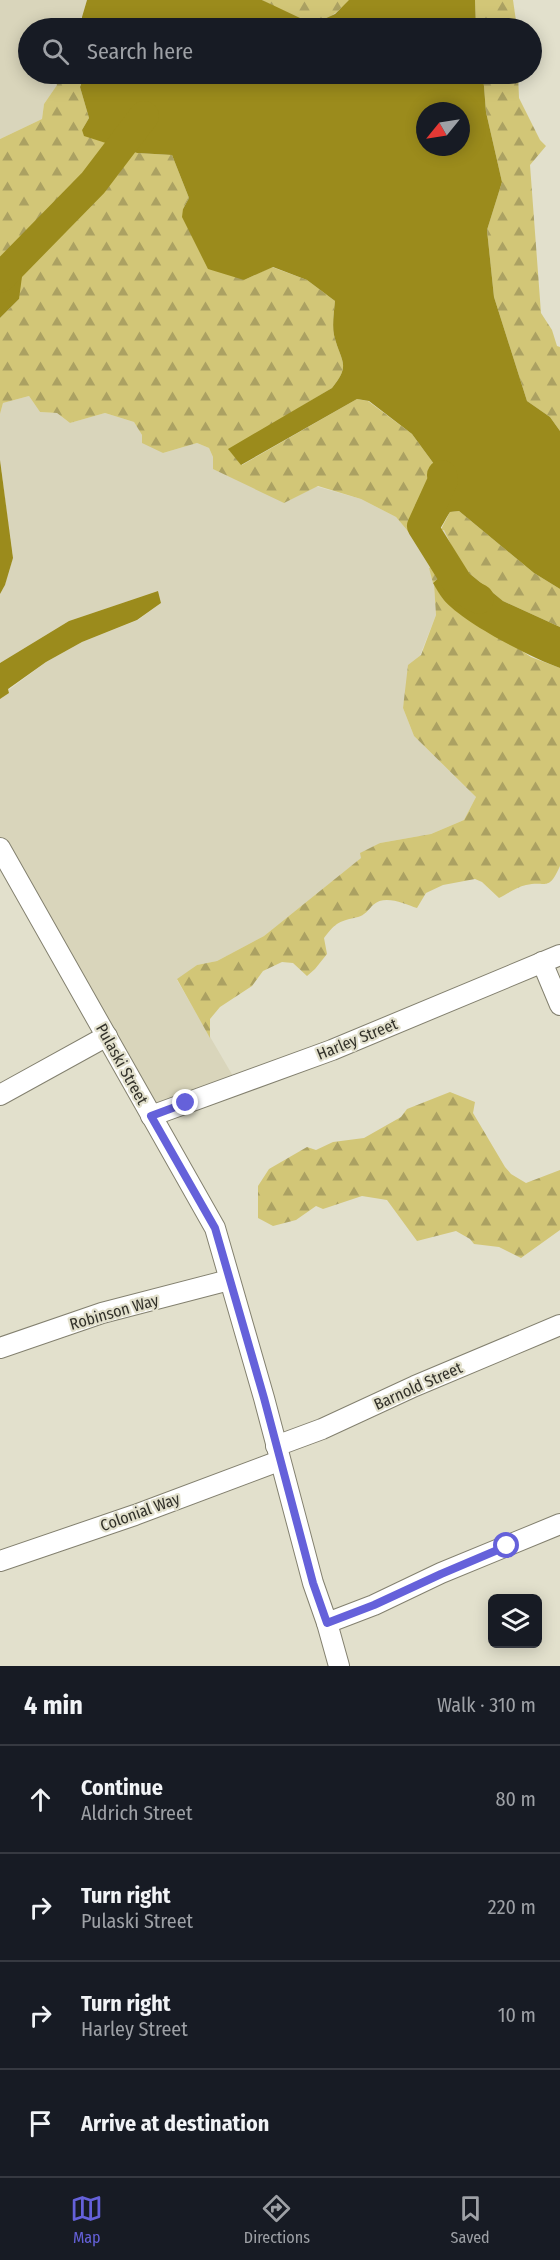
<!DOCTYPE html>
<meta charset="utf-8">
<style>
body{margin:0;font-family:"Fira Sans Condensed",sans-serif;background:#20242c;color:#f1f3f6}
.controls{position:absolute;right:18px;bottom:18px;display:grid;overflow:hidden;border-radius:9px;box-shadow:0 3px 15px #0003}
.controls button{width:54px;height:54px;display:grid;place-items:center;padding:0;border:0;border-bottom:2px solid #363941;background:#171b24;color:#f1f3f6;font:30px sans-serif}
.compass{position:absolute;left:416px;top:102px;width:54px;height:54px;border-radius:50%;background:#171b24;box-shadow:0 3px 15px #0003;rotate:240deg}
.stop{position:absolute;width:18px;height:18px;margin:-14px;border:4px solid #6561da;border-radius:50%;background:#fff}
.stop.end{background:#6561da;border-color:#fff;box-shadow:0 2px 6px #0008}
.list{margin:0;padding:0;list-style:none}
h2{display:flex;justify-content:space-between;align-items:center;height:78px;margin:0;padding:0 24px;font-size:26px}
h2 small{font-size:20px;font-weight:400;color:#9ea1a6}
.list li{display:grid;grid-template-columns:39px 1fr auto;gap:18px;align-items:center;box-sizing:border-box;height:108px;padding:0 24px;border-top:2px solid #363941}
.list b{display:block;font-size:22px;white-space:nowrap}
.list p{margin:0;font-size:20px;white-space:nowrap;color:#9ea1a6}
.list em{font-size:20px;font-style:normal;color:#9ea1a6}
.icon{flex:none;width:33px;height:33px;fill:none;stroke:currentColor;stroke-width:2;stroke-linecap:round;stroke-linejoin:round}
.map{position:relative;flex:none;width:560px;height:1666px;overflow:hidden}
.search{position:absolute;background:#171b24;box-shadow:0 3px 15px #0003;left:18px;right:18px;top:18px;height:66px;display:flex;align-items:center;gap:15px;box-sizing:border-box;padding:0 21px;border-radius:33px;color:#9ea1a6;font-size:22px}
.sheet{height:510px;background:#171b24}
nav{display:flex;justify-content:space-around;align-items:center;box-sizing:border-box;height:84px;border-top:2px solid #363941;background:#171b24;font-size:16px;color:#9ea1a6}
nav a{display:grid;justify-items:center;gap:3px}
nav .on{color:#6561da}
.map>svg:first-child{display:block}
</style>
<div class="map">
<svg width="560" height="1666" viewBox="0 0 560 1666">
<defs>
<pattern id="forest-firs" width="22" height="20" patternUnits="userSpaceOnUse" patternTransform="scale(1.5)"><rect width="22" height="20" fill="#d2c677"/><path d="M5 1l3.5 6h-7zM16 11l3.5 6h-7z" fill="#aba162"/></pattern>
</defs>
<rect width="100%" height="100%" fill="#e2e0cc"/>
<g fill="#d9d5bb">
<polygon points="0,0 87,0 82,17 82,28 28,28 28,74 52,74 57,85 44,104 42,119 0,139"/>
<polygon points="29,396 40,412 57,413 70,423 105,413 134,422 142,435 163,453 197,443 209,448 213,457 361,499 396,517 412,536 422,534 424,540 432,538 444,530 455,553 452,560 429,568 434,584 436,615 406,691 403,708 414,736 476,797 464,820 431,834 380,843 264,936 217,961 197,965 177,980 237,1083 153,1114 0,853 0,699 9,693 8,687 10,689 46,662 82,642 138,620 161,603 158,591 69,621 0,663 0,594 5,585 13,558 0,460 0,414 3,403"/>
</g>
<g fill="url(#forest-firs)">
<path d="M 262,0 L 349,0 L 349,1 C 340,9 328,21 316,23 C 303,24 274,6 262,0 Z"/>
<polygon points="475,0 513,0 517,28 476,28"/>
<path d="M 52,74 L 85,74 L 80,87 L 89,118 L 82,130 L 137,153 L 172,155 L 189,198 L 183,209 L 244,280 L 272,267 L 307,280 L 335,301 C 334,312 332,325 334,335 C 340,361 352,364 332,388 L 229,450 L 242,465 L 357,399 L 368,401 L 412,434 L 434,464 L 436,486 L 422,534 L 412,536 L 396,517 L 361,499 L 318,486 L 284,503 L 213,469 L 213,457 L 209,448 L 197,443 L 163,453 L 142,443 L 142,435 L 134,422 L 105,413 L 70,423 L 57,413 L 40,412 L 29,396 L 3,403 L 0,414 L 0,318 L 19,299 L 10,253 L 0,259 L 0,139 L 42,119 L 44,104 L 57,85 Z"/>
<polygon points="483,74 518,74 519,98 540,140 546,146 530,165 541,313 552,330 557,346 560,347 560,431 550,417 527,401 494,297 487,230 502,182 486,112"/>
<polygon points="459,511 534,573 560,589 560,627 503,601 464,569 443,574 433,583 429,568 452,560 455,553 444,530 440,531 450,512"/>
<path d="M 434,584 L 443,599 L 531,657 L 560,668 L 560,866 C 548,893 546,880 526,885 C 517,887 507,894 499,898 L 482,882 L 475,879 L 443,885 L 426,893 L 417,908 C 404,904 385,894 373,905 C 369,909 364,916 358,917 C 340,921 336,922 324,938 L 327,954 L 315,969 L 307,976 L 293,963 L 282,962 L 263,971 L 252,986 L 220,1007 L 210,1019 L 210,1038 L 177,979 L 197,965 L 217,961 L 264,936 L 361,858 L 360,853 L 380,843 L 431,834 L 464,820 L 476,797 L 414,736 L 403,708 L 408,665 L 421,655 L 436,615 Z"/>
<polygon points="450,1092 475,1102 473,1113 505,1167 511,1174 526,1183 560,1170 560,1230 521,1258 499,1247 474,1244 470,1239 456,1231 417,1241 387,1200 362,1196 323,1209 316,1206 296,1220 273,1226 258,1218 258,1186 269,1169 307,1147 316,1150 333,1142 364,1138 401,1117 407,1109"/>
</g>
<g fill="#9b8b1c" fill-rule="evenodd">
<polygon points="87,0 262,0 300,18 316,23 335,14 349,0 475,0 476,28 82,28 82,17"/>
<path d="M 85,74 L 483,74 L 486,112 L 502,182 L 487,230 L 494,297 L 527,401 L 550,417 L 560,431 L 560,589 L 534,573 L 459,511 L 450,512 C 442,524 439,537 424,540 L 422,534 L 436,486 L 434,464 L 412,434 L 369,401 L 357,399 L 241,465 L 228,449 L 332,388 C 352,364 340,361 334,335 C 332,325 334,312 335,301 L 307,280 L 273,267 L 244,280 L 208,269 L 182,217 L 183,209 L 189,198 L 172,155 L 137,153 L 84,136 L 82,130 L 89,118 L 80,87 ZM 425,111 L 461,111 L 461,147 L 425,147 Z"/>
<polygon points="10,252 23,269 19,299 0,318 0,259"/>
<polygon points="0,460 13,558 5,585 0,594"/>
<path d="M 464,569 L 503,601 L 560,627 L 560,668 C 530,657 463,623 443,599 C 439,594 436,588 433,583 L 443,574 Z"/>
<polygon points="158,591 161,603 137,620 82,642 46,662 8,689 9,693 0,699 0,663 69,621"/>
</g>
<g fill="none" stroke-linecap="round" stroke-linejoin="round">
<g stroke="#9b8b1c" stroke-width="30">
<polyline points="0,278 93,183 144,116"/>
<polyline points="442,475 443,480 422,526 462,590 479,599"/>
</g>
<defs>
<g id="street">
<polyline points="0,848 215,1228 264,1398 313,1583 327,1623 339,1666"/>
<polyline points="542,962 560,1005"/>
<polyline points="0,1095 107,1036"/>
<polyline points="151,1116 332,1050 560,955"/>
<polyline points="0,1348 102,1313 229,1280"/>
<polyline points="276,1446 322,1429 415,1386 560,1325"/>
<polyline points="0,1561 135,1515 279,1461"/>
<polyline points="327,1623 374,1605 441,1573 560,1524"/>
</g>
</defs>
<use href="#street" stroke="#83806f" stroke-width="22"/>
<use href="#street" stroke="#fff" stroke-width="20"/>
</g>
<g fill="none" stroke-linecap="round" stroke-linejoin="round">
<polyline stroke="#6561da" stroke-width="8" points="186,1103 151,1116 215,1228 264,1398 313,1583 327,1623 374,1605 441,1574 507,1546"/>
</g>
<g text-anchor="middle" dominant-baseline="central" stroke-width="4.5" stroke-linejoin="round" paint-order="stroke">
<g font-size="16" fill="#32312a" stroke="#e2e0cc">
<text transform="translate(357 1039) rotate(-22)">Harley Street</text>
<text transform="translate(122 1064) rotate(61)">Pulaski Street</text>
<text transform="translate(114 1312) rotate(-16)">Robinson Way</text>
<text transform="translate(418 1386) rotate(-24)">Barnold Street</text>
<text transform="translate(140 1512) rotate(-20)">Colonial Way</text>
</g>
</g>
</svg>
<div class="controls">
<button><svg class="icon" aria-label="layers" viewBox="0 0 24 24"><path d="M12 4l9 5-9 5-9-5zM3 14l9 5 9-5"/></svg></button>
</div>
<svg class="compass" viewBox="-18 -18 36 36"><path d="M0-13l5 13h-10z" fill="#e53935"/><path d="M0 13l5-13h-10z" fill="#9ea1a6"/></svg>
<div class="stop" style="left:507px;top:1546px"></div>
<div class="stop end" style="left:186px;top:1103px"></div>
<div class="search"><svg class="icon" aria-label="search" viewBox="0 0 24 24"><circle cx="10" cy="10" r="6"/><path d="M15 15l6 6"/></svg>Search here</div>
</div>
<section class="sheet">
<h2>4 min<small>Walk · 310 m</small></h2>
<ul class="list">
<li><svg class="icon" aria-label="ahead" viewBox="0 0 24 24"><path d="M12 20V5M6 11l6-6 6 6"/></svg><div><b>Continue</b><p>Aldrich Street</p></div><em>80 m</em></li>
<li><svg class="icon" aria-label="right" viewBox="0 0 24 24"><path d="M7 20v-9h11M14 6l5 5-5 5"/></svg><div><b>Turn right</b><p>Pulaski Street</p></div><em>220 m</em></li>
<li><svg class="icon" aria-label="right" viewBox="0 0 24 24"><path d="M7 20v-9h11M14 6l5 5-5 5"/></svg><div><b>Turn right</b><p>Harley Street</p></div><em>10 m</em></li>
<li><svg class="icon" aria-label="arrive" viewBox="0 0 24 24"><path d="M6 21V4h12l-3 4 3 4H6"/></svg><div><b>Arrive at destination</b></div></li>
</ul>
</section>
<nav>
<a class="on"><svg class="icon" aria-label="map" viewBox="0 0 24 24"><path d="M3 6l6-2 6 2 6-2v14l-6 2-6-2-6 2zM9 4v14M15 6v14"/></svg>Map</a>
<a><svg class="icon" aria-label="directions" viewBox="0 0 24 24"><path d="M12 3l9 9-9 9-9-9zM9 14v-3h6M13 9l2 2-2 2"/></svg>Directions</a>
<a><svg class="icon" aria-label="saved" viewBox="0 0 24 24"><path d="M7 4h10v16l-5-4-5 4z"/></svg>Saved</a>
</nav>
